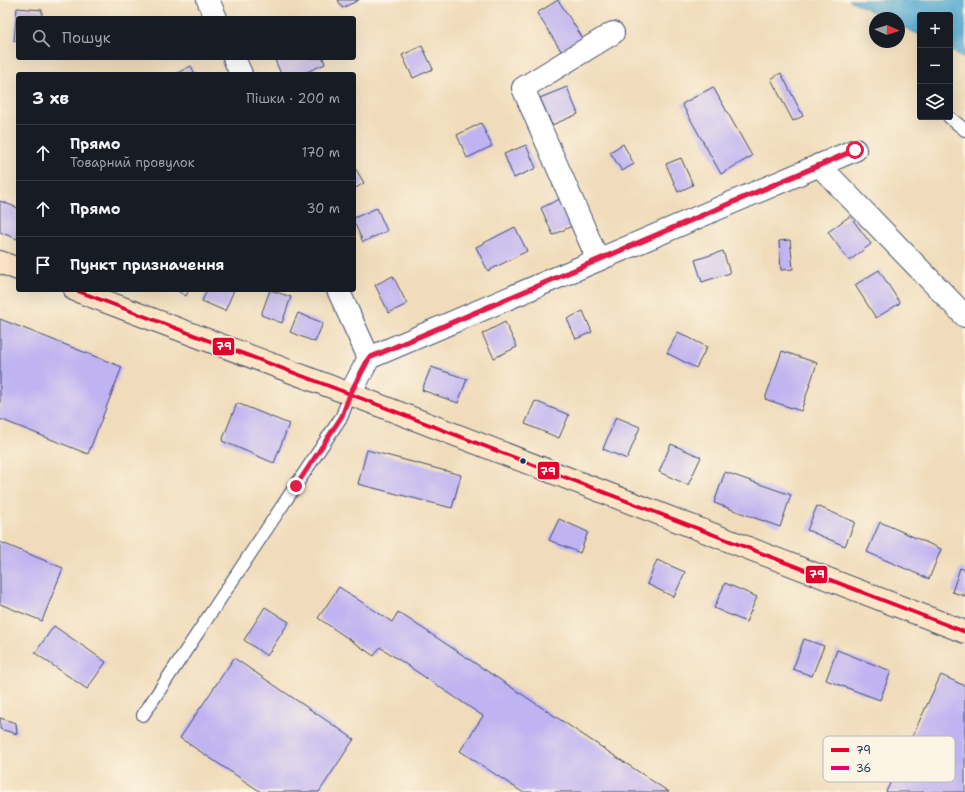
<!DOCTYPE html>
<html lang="uk">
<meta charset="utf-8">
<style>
body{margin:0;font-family:"Shantell Sans",sans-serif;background:#20242c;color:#f1f3f6}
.controls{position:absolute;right:12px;top:12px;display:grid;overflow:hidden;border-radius:4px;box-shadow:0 4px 16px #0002}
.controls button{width:36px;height:36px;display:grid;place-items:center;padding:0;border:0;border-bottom:1px solid #363941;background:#171b24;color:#f1f3f6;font:20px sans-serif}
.compass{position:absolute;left:869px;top:12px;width:36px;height:36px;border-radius:50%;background:#171b24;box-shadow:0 4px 16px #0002;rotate:93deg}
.stop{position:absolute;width:12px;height:12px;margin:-9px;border:3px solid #e11d48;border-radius:50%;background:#fff}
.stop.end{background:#e11d48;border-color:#fff;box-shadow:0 1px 4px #0008}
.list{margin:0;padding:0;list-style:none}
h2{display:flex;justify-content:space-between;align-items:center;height:52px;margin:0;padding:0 16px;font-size:17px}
h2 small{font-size:13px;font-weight:400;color:#9ea1a6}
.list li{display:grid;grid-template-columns:26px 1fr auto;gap:12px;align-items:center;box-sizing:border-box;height:56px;padding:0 16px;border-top:1px solid #363941}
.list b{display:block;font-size:15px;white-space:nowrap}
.list p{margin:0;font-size:13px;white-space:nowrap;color:#9ea1a6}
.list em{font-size:13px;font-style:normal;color:#9ea1a6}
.icon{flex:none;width:22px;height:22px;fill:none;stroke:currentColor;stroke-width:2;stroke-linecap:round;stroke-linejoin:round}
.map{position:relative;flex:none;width:965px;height:792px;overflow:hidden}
.search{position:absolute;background:#171b24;box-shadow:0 4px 16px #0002;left:16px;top:16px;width:340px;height:44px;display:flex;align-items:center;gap:10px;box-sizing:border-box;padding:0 14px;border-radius:4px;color:#9ea1a6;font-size:15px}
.panel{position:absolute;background:#171b24;box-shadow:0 4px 16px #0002;left:16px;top:72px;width:340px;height:220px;border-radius:4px}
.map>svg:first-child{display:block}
</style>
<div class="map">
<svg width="965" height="792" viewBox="0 0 965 792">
<rect width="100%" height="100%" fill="#fcf5e5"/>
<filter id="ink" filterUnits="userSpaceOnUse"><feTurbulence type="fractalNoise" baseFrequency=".025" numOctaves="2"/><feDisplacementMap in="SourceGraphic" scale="8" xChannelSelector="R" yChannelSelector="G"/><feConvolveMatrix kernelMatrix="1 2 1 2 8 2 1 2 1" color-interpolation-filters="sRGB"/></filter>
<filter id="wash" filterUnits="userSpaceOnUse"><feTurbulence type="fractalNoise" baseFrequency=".012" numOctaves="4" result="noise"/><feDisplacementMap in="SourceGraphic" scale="16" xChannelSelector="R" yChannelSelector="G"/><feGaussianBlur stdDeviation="0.9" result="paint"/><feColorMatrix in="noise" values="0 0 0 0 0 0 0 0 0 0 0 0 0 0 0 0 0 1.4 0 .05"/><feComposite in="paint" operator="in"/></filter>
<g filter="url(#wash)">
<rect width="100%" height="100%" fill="#f0dcba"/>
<polygon fill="#58aed4" stroke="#3a6e99" points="849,0 965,0 965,58 950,50 950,15 920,15 920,35 899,25 899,18 885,18"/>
<g id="blocks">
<g fill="#bfb3f1">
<polygon points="338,0 359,0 342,8"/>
<polygon points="558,0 584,40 563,54 537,13"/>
<polygon points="17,8 42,10 42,18 18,18 18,41 14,41"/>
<polygon points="422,46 433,69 413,78 402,55"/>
<polygon points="279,58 323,58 325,64 302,74 281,74 275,60"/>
<polygon points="191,66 195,74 175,74"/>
<polygon points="781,73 803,116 793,121 771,79"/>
<polygon points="567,87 578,114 552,125 540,98"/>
<polygon points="713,87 752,156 721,174 682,104"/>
<polygon points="481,123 492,146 467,158 457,135"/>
<polygon points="623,144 634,164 622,171 610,152"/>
<polygon points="526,145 536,168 514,178 504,154"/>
<polygon points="681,158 693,185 678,192 666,164"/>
<polygon points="354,166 364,183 354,189"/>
<polygon points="562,198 574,225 553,235 541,208"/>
<polygon points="0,201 18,208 18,236 17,239 0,232"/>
<polygon points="377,208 387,231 363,242 354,222 354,218"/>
<polygon points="850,216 871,244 849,261 828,232"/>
<polygon points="515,227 527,251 488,271 476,247"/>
<polygon points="790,240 793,269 781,270 779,241"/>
<polygon points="723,251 730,273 702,282 695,260"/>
<polygon points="879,270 900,303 876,318 855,285"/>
<polygon points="393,276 407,304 389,313 375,285"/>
<polygon points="176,290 189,290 186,296"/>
<polygon points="207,290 234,290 225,311 202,301"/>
<polygon points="270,290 291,297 282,323 261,315"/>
<polygon points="583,311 592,332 576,339 567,319"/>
<polygon points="298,313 323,323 315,342 290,332"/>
<polygon points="0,319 122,367 88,454 0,419"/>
<polygon points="505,322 517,347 494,358 482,334"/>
<polygon points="678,332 707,347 696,368 667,353"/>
<polygon points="782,351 817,363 801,411 765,399"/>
<polygon points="431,367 467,379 458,403 422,390"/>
<polygon points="535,401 569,415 559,438 525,424"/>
<polygon points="237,403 289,424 274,463 222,441"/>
<polygon points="616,417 640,427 627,459 603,449"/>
<polygon points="671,444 701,457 688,485 659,472"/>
<polygon points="367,450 461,475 452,508 358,484"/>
<polygon points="725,472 791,495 780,527 714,503"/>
<polygon points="817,506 855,522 845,546 807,530"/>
<polygon points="559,519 588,532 580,553 549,540"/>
<polygon points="880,522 941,549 929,579 867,552"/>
<polygon points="0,542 63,568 42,621 0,604"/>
<polygon points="657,560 685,572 674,597 647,584"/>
<polygon points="960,568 965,570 965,596 952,592"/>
<polygon points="725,583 757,597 746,622 714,608"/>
<polygon points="339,587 392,622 398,612 669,792 522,792 460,751 483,716 380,647 374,656 318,618"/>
<polygon points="265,607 289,622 267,656 244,640"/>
<polygon points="54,626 106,662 87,689 35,653"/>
<polygon points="804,639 824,646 812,676 793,669"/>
<polygon points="837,650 891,671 880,700 826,680"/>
<polygon points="234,658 354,739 319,792 261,792 180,738"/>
<polygon points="941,675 965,686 965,792 886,792"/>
<polygon points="0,718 16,723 17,734 0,729"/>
</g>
</g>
</g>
<g filter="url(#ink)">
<use href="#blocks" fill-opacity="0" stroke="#3b496c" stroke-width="1"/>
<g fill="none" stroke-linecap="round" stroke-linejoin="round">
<defs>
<g id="lane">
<polyline points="949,117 965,130"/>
<polyline points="143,715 342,416 350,394"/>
</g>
<g id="street">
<polyline points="208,0 216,18"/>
<polyline points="234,58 241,74"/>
<polyline points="819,165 965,316"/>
<polyline points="598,260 523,88 613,33"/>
<polyline points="338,290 369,358"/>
<polyline points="350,394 369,358 855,150"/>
</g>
<g id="secondary">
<polyline points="0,262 18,269"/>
<polyline points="75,290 350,394 965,632"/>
</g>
</defs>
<use href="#lane" stroke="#3b496c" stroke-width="14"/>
<use href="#street" stroke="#3b496c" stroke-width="24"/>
<use href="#secondary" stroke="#3b496c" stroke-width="24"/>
<use href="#lane" stroke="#fff" stroke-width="12"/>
<use href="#street" stroke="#fff" stroke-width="22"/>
<use href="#secondary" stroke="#fce5c4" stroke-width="22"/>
<defs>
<polyline id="bus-1" points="75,290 350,394 965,632"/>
<polyline id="bus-2" points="350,394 369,358 855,150"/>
</defs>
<use href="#bus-1" stroke="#fcf5e5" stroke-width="7"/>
<use href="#bus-2" stroke="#fcf5e5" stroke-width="7"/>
<use href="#bus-1" stroke="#e4002b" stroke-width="4"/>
<use href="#bus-2" stroke="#e5007d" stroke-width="4"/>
</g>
</g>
<g fill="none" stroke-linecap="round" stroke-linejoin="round" filter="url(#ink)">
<polyline stroke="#e11d48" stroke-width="5" points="296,486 342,416 350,394 369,358 855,150"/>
</g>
<circle fill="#1b2f5e" stroke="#fcf5e5" stroke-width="1.5" cx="523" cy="461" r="3.5"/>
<rect x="823" y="736" width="132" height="46" rx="6" fill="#fcf5e5" stroke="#b8babc" stroke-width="1"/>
<rect x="831" y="748" width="18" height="4" fill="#e4002b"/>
<rect x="831" y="766" width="18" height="4" fill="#e5007d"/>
<g font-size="11" fill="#1b2f5e">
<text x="856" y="754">79</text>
<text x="856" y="772">36</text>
</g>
<g stroke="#fcf5e5" stroke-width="1.5">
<rect x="212" y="337" width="23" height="19" rx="4" fill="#e4002b"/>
<rect x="537" y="461" width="23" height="19" rx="4" fill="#e4002b"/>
<rect x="805" y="565" width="23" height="19" rx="4" fill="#e4002b"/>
</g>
<g font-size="11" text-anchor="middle" font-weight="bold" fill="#fff">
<text x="224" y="350">79</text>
<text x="548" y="475">79</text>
<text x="817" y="578">79</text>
</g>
</svg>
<div class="controls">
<button>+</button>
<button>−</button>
<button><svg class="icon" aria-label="layers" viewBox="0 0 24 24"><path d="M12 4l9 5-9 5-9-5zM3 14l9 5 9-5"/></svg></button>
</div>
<svg class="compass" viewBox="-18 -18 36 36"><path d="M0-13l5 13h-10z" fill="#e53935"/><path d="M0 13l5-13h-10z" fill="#9ea1a6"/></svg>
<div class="stop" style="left:855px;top:150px"></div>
<div class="stop end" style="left:296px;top:486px"></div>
<div class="search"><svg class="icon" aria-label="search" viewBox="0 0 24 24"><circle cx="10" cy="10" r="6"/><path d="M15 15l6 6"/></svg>Пошук</div>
<section class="panel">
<h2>3 хв<small>Пішки · 200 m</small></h2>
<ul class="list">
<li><svg class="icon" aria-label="ahead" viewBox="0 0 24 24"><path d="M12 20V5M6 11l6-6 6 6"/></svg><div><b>Прямо</b><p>Товарний провулок</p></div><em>170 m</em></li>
<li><svg class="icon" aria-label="ahead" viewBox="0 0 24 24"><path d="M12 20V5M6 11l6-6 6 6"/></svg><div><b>Прямо</b></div><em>30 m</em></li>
<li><svg class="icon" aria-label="arrive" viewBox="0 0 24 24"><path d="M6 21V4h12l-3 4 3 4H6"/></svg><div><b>Пункт призначення</b></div></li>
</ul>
</section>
</div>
